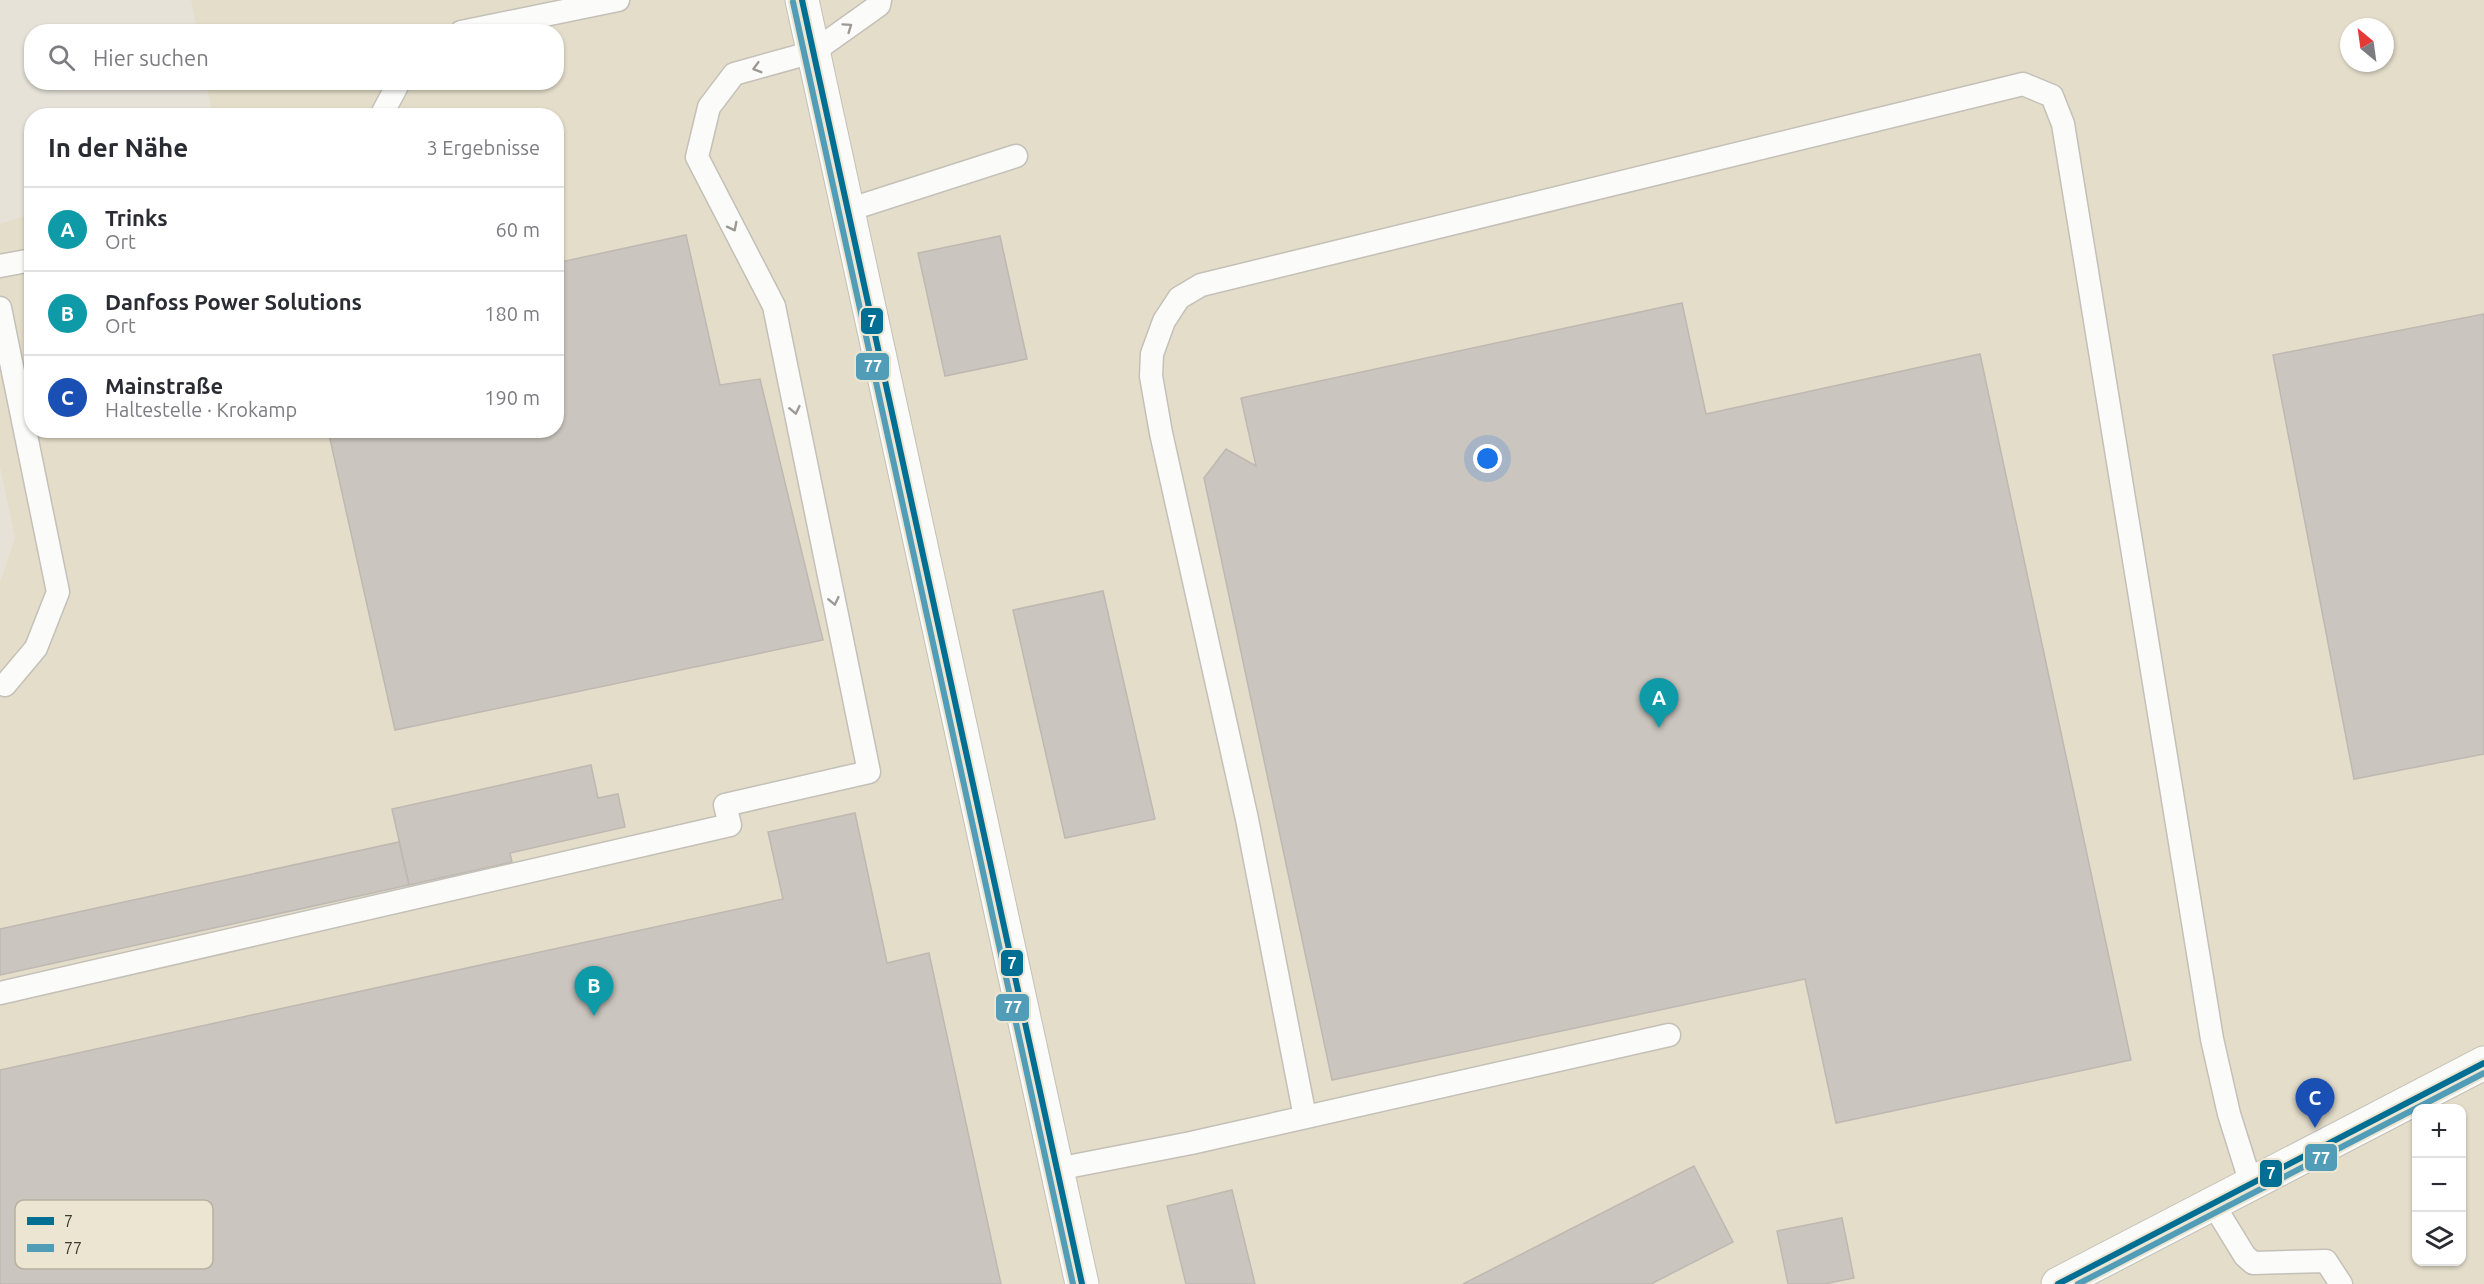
<!DOCTYPE html>
<html lang="de">
<meta charset="utf-8">
<style>
body{margin:0;font-family:Ubuntu,sans-serif;background:#f2f2f3;color:#2b2b33}
.controls{position:absolute;right:18px;bottom:18px;display:grid;overflow:hidden;border-radius:12px;box-shadow:0 2px 4px #0004}
.controls button{width:54px;height:54px;display:grid;place-items:center;padding:0;border:0;border-bottom:2px solid #e1e1e2;background:#fff;color:#2b2b33;font:30px sans-serif}
.compass{position:absolute;left:2340px;top:18px;width:54px;height:54px;border-radius:50%;background:#fff;box-shadow:0 2px 4px #0004;rotate:331deg}
.you{position:absolute;left:1488px;top:459px;width:21px;height:21px;margin:-15px;border:4px solid #fff;border-radius:50%;background:#1a73e8;box-shadow:0 0 0 9px #1a73e833}
.badge{display:grid;place-items:center;width:39px;height:39px;border-radius:50%;background:#2563eb;color:#fff;font-size:20px;font-weight:700}
.pin{position:absolute;translate:-50% -50px;filter:drop-shadow(0 2px 3px #0008)}
.pin::after{content:'';position:absolute;top:32px;width:21px;height:18px;background:inherit;clip-path:polygon(0 0,100% 0,50% 100%)}
.list{margin:0;padding:0;list-style:none}
h2{display:flex;justify-content:space-between;align-items:center;height:78px;margin:0;padding:0 24px;font-size:26px}
h2 small{font-size:20px;font-weight:400;color:#7c7c81}
.list li{display:grid;grid-template-columns:39px 1fr auto;gap:18px;align-items:center;box-sizing:border-box;height:84px;padding:0 24px;border-top:2px solid #e1e1e2}
.list b{display:block;font-size:22px;white-space:nowrap}
.list p{margin:0;font-size:20px;white-space:nowrap;color:#7c7c81}
.list em{font-size:20px;font-style:normal;color:#7c7c81}
.icon{flex:none;width:33px;height:33px;fill:none;stroke:currentColor;stroke-width:2;stroke-linecap:round;stroke-linejoin:round}
.map{position:relative;flex:none;width:2484px;height:1284px;overflow:hidden}
.search{position:absolute;background:#fff;box-shadow:0 2px 4px #0004;left:24px;top:24px;width:540px;height:66px;display:flex;align-items:center;gap:15px;box-sizing:border-box;padding:0 21px;border-radius:24px;color:#7c7c81;font-size:22px}
.panel{position:absolute;background:#fff;box-shadow:0 2px 4px #0004;left:24px;top:108px;width:540px;height:330px;border-radius:24px}
.map>svg:first-child{display:block}
</style>
<div class="map">
<svg width="2484" height="1284" viewBox="0 0 2484 1284">
<rect width="100%" height="100%" fill="#e6e2d8"/>
<path fill="#e4ddca" fill-rule="evenodd" d="M 191,0 L 2484,0 L 2484,1284 L 0,1284 L 0,582 L 15,538 L 0,467 L 0,224 L 31,214 L 32,430 L 556,430 L 556,116 L 213,115 L 206,83 L 556,82 L 556,32 L 197,31 ZM 2349,27 L 2385,27 L 2385,63 L 2349,63 ZM 2416,1108 L 2462,1108 L 2462,1262 L 2416,1262 Z"/>
<g fill="#cac5be" stroke="#bdb9b2" stroke-width="1.5">
<polygon points="686,235 720,385 760,379 823,640 395,730 328,430 556,430 556,263"/>
<polygon points="1000,236 1027,359 945,376 918,253"/>
<polygon points="1682,303 1706,414 1980,354 2131,1060 1836,1123 1805,979 1332,1080 1204,478 1226,449 1256,466 1241,398"/>
<polygon points="2484,314 2484,754 2354,779 2273,355"/>
<polygon points="1103,591 1155,819 1065,838 1013,610"/>
<polygon points="591,765 598,798 618,794 625,827 510,853 512,862 409,885 392,809"/>
<polygon points="855,813 887,963 929,953 1001,1284 0,1284 0,1070 783,899 768,832"/>
<polygon points="399,842 409,885 0,975 0,929"/>
<polygon points="1694,1166 1733,1242 1651,1284 1463,1284"/>
<polygon points="1232,1190 1255,1284 1186,1284 1167,1206"/>
<polygon points="1842,1218 1854,1278 1824,1284 1788,1284 1777,1231"/>
</g>
<g fill="none" stroke-linecap="round" stroke-linejoin="round">
<defs>
<g id="service">
<polyline points="461,32 618,0"/>
<polyline points="381,116 399,82"/>
<polyline points="848,210 1016,156"/>
<polyline points="0,266 32,260"/>
<polyline points="0,308 58,592 36,648 5,685"/>
<polyline points="0,993 730,825 725,805 869,772 774,306 697,157 709,107 734,74 813,52 879,5 880,0"/>
<polyline points="1305,1117 1247,819 1161,433 1151,376 1152,354 1164,321 1179,298 1201,285 2023,84 2052,96 2063,124 2212,1039 2229,1114 2251,1184"/>
<polyline points="1057,1169 1191,1143 1669,1035"/>
<polyline points="2213,1204 2245,1256 2253,1263 2326,1261 2341,1284"/>
</g>
<polyline id="minor" points="2058,1284 2484,1063"/>
<polyline id="tertiary" points="802,0 1082,1284"/>
</defs>
<use href="#service" stroke="#c4c0b8" stroke-width="25"/>
<use href="#minor" stroke="#c4c0b8" stroke-width="35"/>
<use href="#tertiary" stroke="#c4c0b8" stroke-width="35"/>
<use href="#service" stroke="#fbfbf9" stroke-width="22"/>
<use href="#minor" stroke="#fbfbf9" stroke-width="33"/>
<use href="#tertiary" stroke="#fbfbf9" stroke-width="33"/>
<defs>
<g id="bus-1">
<polyline points="802,0 1082,1284"/>
<polyline points="2058,1284 2484,1063"/>
</g>
<g id="bus-2">
<polyline points="793,2 1073,1284"/>
<polyline points="2078,1284 2484,1073"/>
</g>
</defs>
<use href="#bus-1" stroke="#ece5d2" stroke-width="10"/>
<use href="#bus-2" stroke="#ece5d2" stroke-width="10"/>
<use href="#bus-1" stroke="#006f93" stroke-width="6"/>
<use href="#bus-2" stroke="#519db7" stroke-width="6"/>
</g>
<defs><path id="oneway-chevron" d="M-2-3.5L2.5 0L-2 3.5" fill="none" stroke-width="1.6" stroke-linecap="round" stroke-linejoin="round" transform="scale(1.5)"/></defs>
<g stroke="#9c9a96">
<use href="#oneway-chevron" transform="translate(848 27) rotate(-35)"/>
<use href="#oneway-chevron" transform="translate(757 68) rotate(164)"/>
<use href="#oneway-chevron" transform="translate(733 227) rotate(63)"/>
<use href="#oneway-chevron" transform="translate(795 410) rotate(78)"/>
<use href="#oneway-chevron" transform="translate(834 601) rotate(78)"/>
</g>
<rect x="15" y="1200" width="198" height="69" rx="9" fill="#ece5d2" stroke="#b7b1a2" stroke-width="1.5"/>
<rect x="27" y="1217" width="27" height="8" fill="#006f93"/>
<rect x="27" y="1244" width="27" height="8" fill="#519db7"/>
<g font-size="16" fill="#3c3932">
<text x="64" y="1227">7</text>
<text x="64" y="1254">77</text>
</g>
<g stroke="#ece5d2" stroke-width="2">
<rect x="860" y="307" width="24" height="28" rx="6" fill="#006f93"/>
<rect x="855" y="352" width="35" height="29" rx="6" fill="#519db7"/>
<rect x="1000" y="949" width="24" height="28" rx="6" fill="#006f93"/>
<rect x="995" y="993" width="35" height="29" rx="6" fill="#519db7"/>
<rect x="2304" y="1143" width="34" height="29" rx="6" fill="#519db7"/>
<rect x="2259" y="1159" width="24" height="29" rx="6" fill="#006f93"/>
</g>
<g font-size="16" text-anchor="middle" font-weight="bold" fill="#fff">
<text x="872" y="327">7</text>
<text x="873" y="372">77</text>
<text x="1012" y="969">7</text>
<text x="1013" y="1013">77</text>
<text x="2321" y="1164">77</text>
<text x="2271" y="1179">7</text>
</g>
</svg>
<div class="controls">
<button>+</button>
<button>−</button>
<button><svg class="icon" aria-label="layers" viewBox="0 0 24 24"><path d="M12 4l9 5-9 5-9-5zM3 14l9 5 9-5"/></svg></button>
</div>
<svg class="compass" viewBox="-18 -18 36 36"><path d="M0-13l5 13h-10z" fill="#e53935"/><path d="M0 13l5-13h-10z" fill="#7c7c81"/></svg>
<div class="you"></div>
<div class="pin badge" style="left:1659px;top:728px;background:#0f9aa8">A</div>
<div class="pin badge" style="left:594px;top:1016px;background:#0f9aa8">B</div>
<div class="pin badge" style="left:2315px;top:1128px;background:#1a4fb4">C</div>
<div class="search"><svg class="icon" aria-label="search" viewBox="0 0 24 24"><circle cx="10" cy="10" r="6"/><path d="M15 15l6 6"/></svg>Hier suchen</div>
<section class="panel">
<h2>In der Nähe<small>3 Ergebnisse</small></h2>
<ul class="list">
<li><span class="badge" style="background:#0f9aa8">A</span><div><b>Trinks</b><p>Ort</p></div><em>60 m</em></li>
<li><span class="badge" style="background:#0f9aa8">B</span><div><b>Danfoss Power Solutions</b><p>Ort</p></div><em>180 m</em></li>
<li><span class="badge" style="background:#1a4fb4">C</span><div><b>Mainstraße</b><p>Haltestelle · Krokamp</p></div><em>190 m</em></li>
</ul>
</section>
</div>
